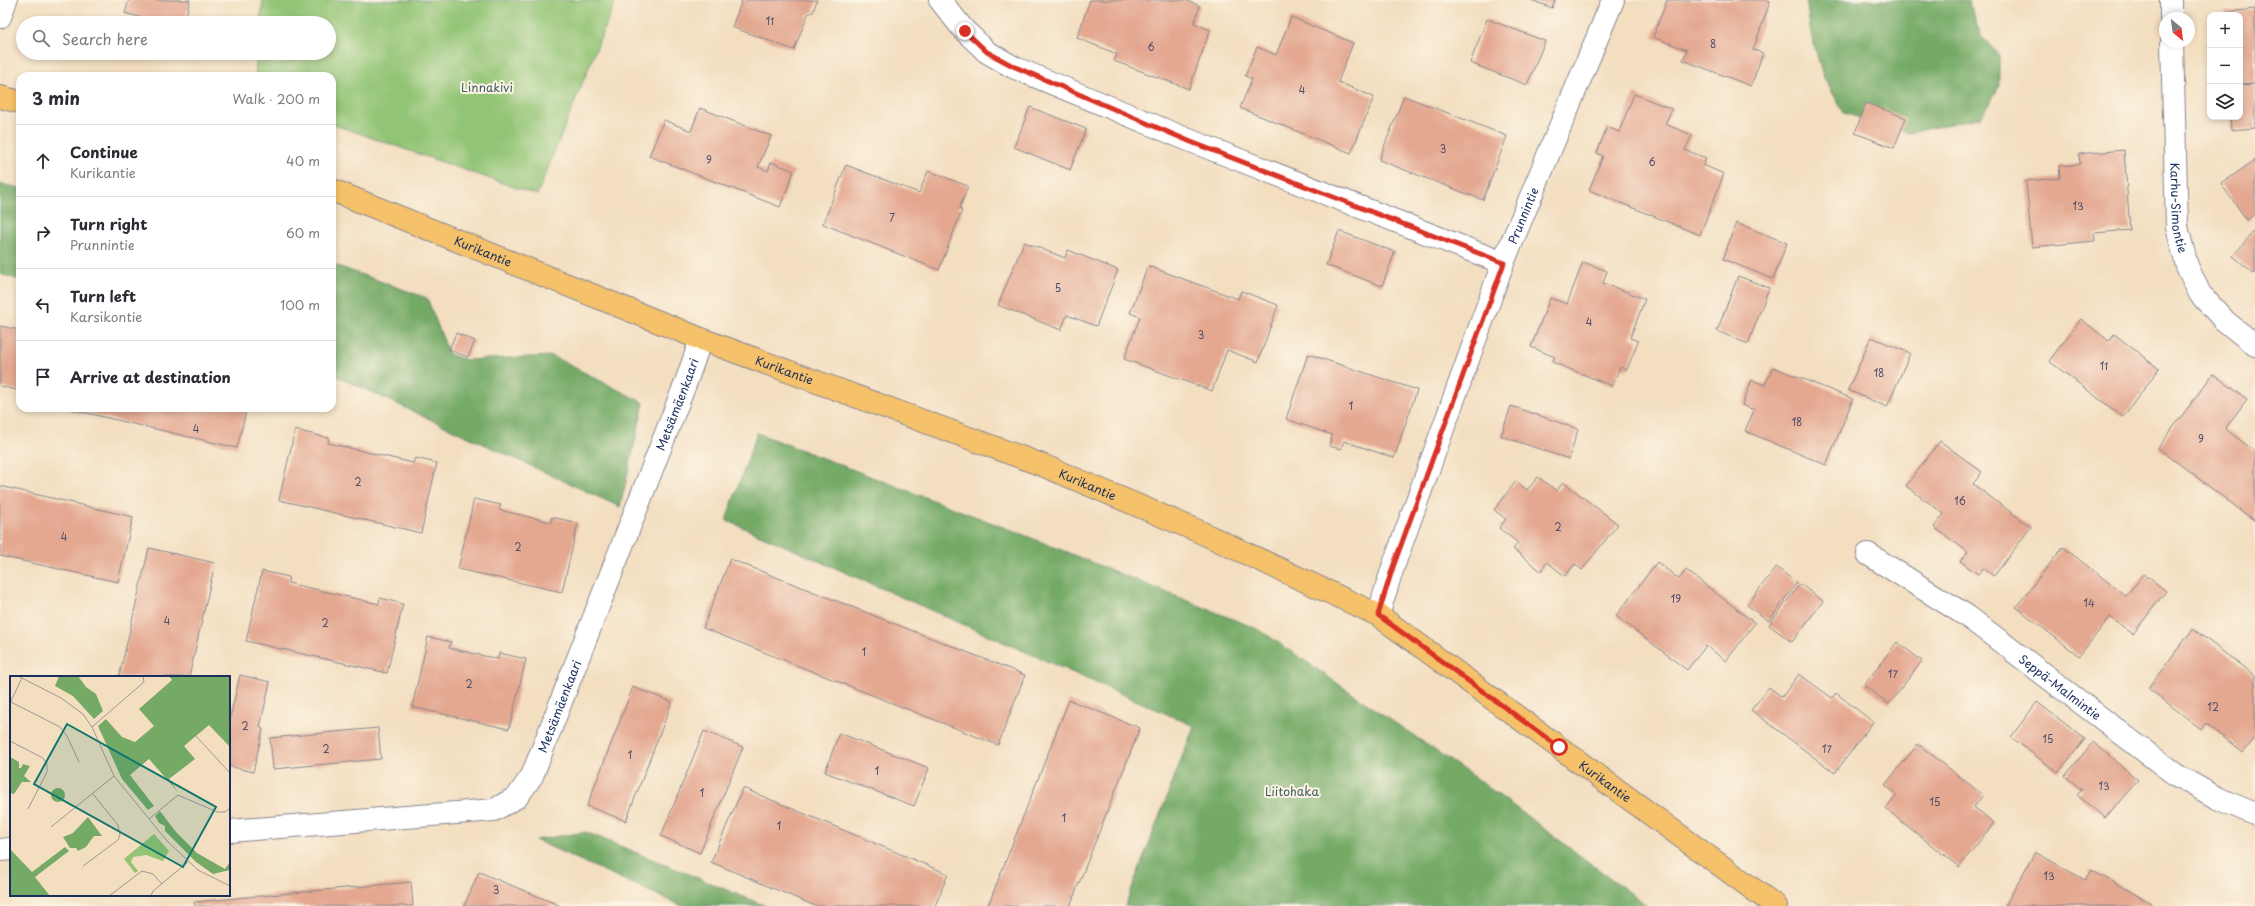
<!DOCTYPE html>
<meta charset="utf-8">
<style>
body{margin:0;font-family:"Playpen Sans",sans-serif;background:#f2f2f3;color:#2b2b33}
.controls{position:absolute;right:12px;top:12px;display:grid;overflow:hidden;border-radius:8px;box-shadow:0 2px 6px #0003}
.controls button{width:36px;height:36px;display:grid;place-items:center;padding:0;border:0;border-bottom:1px solid #e1e1e2;background:#fff;color:#2b2b33;font:20px sans-serif}
.compass{position:absolute;left:2159px;top:12px;width:36px;height:36px;border-radius:50%;background:#fff;box-shadow:0 2px 6px #0003;rotate:151deg}
.stop{position:absolute;width:12px;height:12px;margin:-9px;border:3px solid #d93025;border-radius:50%;background:#fff}
.stop.end{background:#d93025;border-color:#fff;box-shadow:0 1px 4px #0008}
.list{margin:0;padding:0;list-style:none}
h2{display:flex;justify-content:space-between;align-items:center;height:52px;margin:0;padding:0 16px;font-size:17px}
h2 small{font-size:13px;font-weight:400;color:#7c7c81}
.list li{display:grid;grid-template-columns:26px 1fr auto;gap:12px;align-items:center;box-sizing:border-box;height:72px;padding:0 16px;border-top:1px solid #e1e1e2}
.list b{display:block;font-size:15px;white-space:nowrap}
.list p{margin:0;font-size:13px;white-space:nowrap;color:#7c7c81}
.list em{font-size:13px;font-style:normal;color:#7c7c81}
.icon{flex:none;width:22px;height:22px;fill:none;stroke:currentColor;stroke-width:2;stroke-linecap:round;stroke-linejoin:round}
.map{position:relative;flex:none;width:2255px;height:906px;overflow:hidden}
.search{position:absolute;background:#fff;box-shadow:0 2px 6px #0003;left:16px;top:16px;width:320px;height:44px;display:flex;align-items:center;gap:10px;box-sizing:border-box;padding:0 14px;border-radius:22px;color:#7c7c81;font-size:15px}
.panel{position:absolute;background:#fff;box-shadow:0 2px 6px #0003;left:16px;top:72px;width:320px;height:340px;border-radius:12px}
.map>svg:first-child{display:block}
</style>
<div class="map">
<svg width="2255" height="906" viewBox="0 0 2255 906">
<rect width="100%" height="100%" fill="#fcf5e5"/>
<filter id="ink" filterUnits="userSpaceOnUse"><feTurbulence type="fractalNoise" baseFrequency=".025" numOctaves="2"/><feDisplacementMap in="SourceGraphic" scale="8" xChannelSelector="R" yChannelSelector="G"/><feConvolveMatrix kernelMatrix="1 2 1 2 8 2 1 2 1" color-interpolation-filters="sRGB"/></filter>
<filter id="wash" filterUnits="userSpaceOnUse"><feTurbulence type="fractalNoise" baseFrequency=".012" numOctaves="4" result="noise"/><feDisplacementMap in="SourceGraphic" scale="16" xChannelSelector="R" yChannelSelector="G"/><feGaussianBlur stdDeviation="0.9" result="paint"/><feColorMatrix in="noise" values="0 0 0 0 0 0 0 0 0 0 0 0 0 0 0 0 0 1.4 0 .05"/><feComposite in="paint" operator="in"/></filter>
<g filter="url(#wash)">
<rect width="100%" height="100%" fill="#f3dec0"/>
<polygon fill="#92c475" stroke="#567a6a" points="263,0 616,0 537,195 332,124 332,76 255,76 257,53 329,53 329,23 260,23"/>
<g fill="#75aa66" stroke="#486c62">
<polygon points="1806,0 1969,0 1981,36 1999,55 1999,87 1981,117 1909,133 1844,113 1823,76 1811,34"/>
<polygon points="0,184 20,188 20,280 0,274"/>
<polygon points="332,264 427,298 449,354 467,360 552,356 644,403 620,507 332,374"/>
<polygon points="757,433 1024,535 1260,630 1481,782 1648,906 1125,906 1194,726 726,520"/>
<polygon points="586,832 766,906 682,906 535,840"/>
</g>
<g id="blocks">
<g fill="#e4a891">
<polygon points="129,0 190,0 184,23 160,23 125,13"/>
<polygon points="742,0 817,0 813,12 808,14 794,50 732,27"/>
<polygon points="1090,0 1185,0 1200,6 1194,23 1210,30 1189,89 1114,61 1117,54 1077,38"/>
<polygon points="1531,0 1555,0 1552,8"/>
<polygon points="1667,0 1764,0 1770,2 1753,50 1763,53 1751,86 1683,60 1687,50 1653,37"/>
<polygon points="2255,9 2255,83 2240,84 2240,15 2226,15 2225,12"/>
<polygon points="1291,17 1353,43 1338,82 1374,97 1351,153 1240,108 1252,79 1245,76 1257,47 1276,55"/>
<polygon points="1487,19 1545,41 1527,85 1470,63"/>
<polygon points="2255,84 2255,128 2231,130 2230,117 2240,117 2240,85"/>
<polygon points="1634,94 1672,109 1665,124 1692,135 1685,150 1706,158 1703,165 1724,174 1700,235 1589,190 1603,156 1597,153 1607,127 1619,132"/>
<polygon points="1404,96 1507,136 1483,200 1379,160"/>
<polygon points="1866,103 1906,118 1894,148 1855,133"/>
<polygon points="1030,107 1086,129 1070,170 1014,147"/>
<polygon points="700,108 771,136 758,167 768,171 771,162 794,171 780,207 649,156 664,120 691,131"/>
<polygon points="2124,150 2130,230 2094,233 2095,241 2032,247 2026,181 2060,178 2059,166 2080,164 2079,154"/>
<polygon points="2255,160 2255,214 2247,220 2221,184"/>
<polygon points="846,165 919,193 928,171 968,186 959,209 962,210 939,270 823,224"/>
<polygon points="1736,223 1787,243 1773,279 1723,259"/>
<polygon points="2255,230 2255,274 2233,256"/>
<polygon points="1339,231 1395,252 1382,286 1326,265"/>
<polygon points="1024,242 1065,258 1068,250 1118,270 1096,326 1067,315 1061,330 998,305"/>
<polygon points="1583,262 1607,271 1603,283 1645,299 1630,338 1638,341 1627,370 1620,367 1612,386 1552,362 1555,357 1531,347 1550,298 1567,304"/>
<polygon points="1148,266 1238,299 1241,291 1278,305 1258,362 1227,350 1212,391 1124,359 1140,317 1130,313"/>
<polygon points="1738,276 1769,288 1748,344 1717,331"/>
<polygon points="2081,319 2109,341 2114,334 2159,369 2123,417 2049,361"/>
<polygon points="0,326 20,330 20,391 0,386"/>
<polygon points="456,333 475,341 468,357 449,350"/>
<polygon points="1871,337 1910,353 1887,407 1848,390"/>
<polygon points="1308,354 1417,390 1394,458 1344,441 1341,449 1329,446 1332,435 1286,419"/>
<polygon points="1773,367 1853,399 1826,465 1745,431 1754,410 1742,405 1752,380 1765,385"/>
<polygon points="2213,374 2247,399 2225,429 2255,451 2255,521 2158,448"/>
<polygon points="1511,406 1578,429 1569,459 1501,436"/>
<polygon points="65,408 247,408 237,448"/>
<polygon points="295,430 329,438 328,443 413,463 415,458 437,463 421,533 279,500"/>
<polygon points="1940,441 1982,472 1973,484 2031,527 1994,576 1983,568 1978,574 1960,561 1968,552 1934,527 1944,514 1906,486"/>
<polygon points="1538,477 1557,491 1563,482 1618,524 1582,570 1575,564 1565,576 1547,562 1541,571 1513,549 1518,543 1499,528 1506,519 1494,510 1516,481 1527,490"/>
<polygon points="0,486 133,517 118,582 0,556"/>
<polygon points="474,499 501,505 499,510 551,522 552,517 578,523 562,592 458,569"/>
<polygon points="2063,547 2126,596 2144,574 2166,591 2133,634 2110,617 2079,656 2016,607"/>
<polygon points="149,548 215,563 189,677 119,677"/>
<polygon points="730,559 1025,675 998,745 703,628"/>
<polygon points="1657,562 1679,579 1686,570 1755,623 1726,661 1706,646 1687,670 1616,616"/>
<polygon points="1776,567 1797,583 1769,621 1747,605"/>
<polygon points="262,571 289,577 288,583 379,604 380,598 403,604 387,673 246,641"/>
<polygon points="1800,584 1823,601 1792,642 1769,625"/>
<polygon points="2193,629 2255,676 2255,738 2243,753 2206,723 2201,729 2148,688"/>
<polygon points="428,637 451,642 449,648 498,659 499,653 526,659 509,729 412,707"/>
<polygon points="1897,642 1922,661 1889,704 1864,685"/>
<polygon points="1799,674 1832,698 1836,693 1873,722 1835,773 1751,710 1769,687 1782,697"/>
<polygon points="240,675 270,682 260,727 263,729 253,772 229,766 229,722"/>
<polygon points="633,687 672,702 626,821 587,806"/>
<polygon points="1069,700 1140,728 1070,906 988,906"/>
<polygon points="2037,702 2085,739 2058,773 2011,737"/>
<polygon points="378,728 381,759 273,769 270,738"/>
<polygon points="704,731 743,747 700,853 661,836"/>
<polygon points="839,733 929,768 914,806 825,772"/>
<polygon points="2093,742 2138,780 2105,818 2077,795 2082,790 2065,776"/>
<polygon points="1918,744 1983,795 1974,807 1994,823 1959,867 1886,809 1897,795 1885,785"/>
<polygon points="743,788 948,874 935,906 815,906 711,862"/>
<polygon points="2035,852 2085,880 2091,870 2151,903 2150,906 2005,906"/>
<polygon points="479,872 561,906 464,906"/>
<polygon points="411,882 413,906 195,906 194,902"/>
</g>
</g>
</g>
<g filter="url(#ink)">
<use href="#blocks" fill-opacity="0" stroke="#87868f" stroke-width="1"/>
<g fill="none" stroke-linecap="round" stroke-linejoin="round">
<defs>
<g id="minor">
<polyline points="940,0 963,29 987,52 1013,67 1191,141 1503,263"/>
<polyline points="2171,0 2171,18"/>
<polyline points="0,17 6,0"/>
<path id="s1" d="M 2172,42 L 2177,227 L 2187,266 L 2200,294 L 2225,321 L 2255,345"/>
<path id="s2" d="M 1868,554 L 1967,616 L 2176,775 L 2217,798 L 2255,814"/>
<path id="s3" d="M 1378,615 L 1393,567 L 1503,263 L 1613,0"/>
<path id="s4" d="M 229,831 L 494,810 L 517,797 L 532,776 L 686,382 L 701,339"/>
<polyline points="0,850 11,849"/>
</g>
<g id="major">
<polyline points="0,97 20,102"/>
<path id="s5" d="M 332,190 L 701,339 L 1042,465 L 1198,531 L 1378,615 L 1776,906"/>
</g>
</defs>
<use href="#minor" stroke="#87868f" stroke-width="24"/>
<use href="#major" stroke="#87868f" stroke-width="24"/>
<use href="#minor" stroke="#fff" stroke-width="22"/>
<use href="#major" stroke="#f5c16b" stroke-width="22"/>
</g>
</g>
<g fill="none" stroke-linecap="round" stroke-linejoin="round" filter="url(#ink)">
<polyline stroke="#d93025" stroke-width="5" points="965,31 987,52 1013,66 1191,142 1504,263 1393,567 1378,615 1559,747"/>
</g>
<g text-anchor="middle" dominant-baseline="central" stroke-width="4" stroke-linejoin="round" paint-order="stroke">
<g font-size="10" fill="#4d4d6b">
<text x="770" y="20">11</text>
<text x="1713" y="43">8</text>
<text x="1151" y="46">6</text>
<text x="1302" y="89">4</text>
<text x="1443" y="148">3</text>
<text x="709" y="159">9</text>
<text x="1652" y="161">6</text>
<text x="2078" y="205">13</text>
<text x="892" y="217">7</text>
<text x="1058" y="287">5</text>
<text x="1589" y="321">4</text>
<text x="1201" y="334">3</text>
<text x="2104" y="365">11</text>
<text x="1879" y="372">18</text>
<text x="1351" y="405">1</text>
<text x="1797" y="421">18</text>
<text x="196" y="428">4</text>
<text x="2201" y="438">9</text>
<text x="358" y="481">2</text>
<text x="1960" y="500">16</text>
<text x="1558" y="526">2</text>
<text x="64" y="536">4</text>
<text x="518" y="546">2</text>
<text x="1676" y="598">19</text>
<text x="2089" y="602">14</text>
<text x="167" y="620">4</text>
<text x="325" y="622">2</text>
<text x="864" y="651">1</text>
<text x="1893" y="673">17</text>
<text x="469" y="683">2</text>
<text x="2213" y="706">12</text>
<text x="245" y="725">2</text>
<text x="2048" y="738">15</text>
<text x="326" y="748">2</text>
<text x="1827" y="748">17</text>
<text x="630" y="754">1</text>
<text x="877" y="770">1</text>
<text x="2104" y="785">13</text>
<text x="702" y="792">1</text>
<text x="1935" y="801">15</text>
<text x="1064" y="817">1</text>
<text x="779" y="825">1</text>
<text x="2049" y="875">13</text>
<text x="496" y="889">3</text>
</g>
<g font-size="12" fill="#3f5c65" stroke="#fcf5e5">
<text x="487" y="87">Linnakivi</text>
<text x="1292" y="791">Liitohaka</text>
</g>
<g font-size="12" fill="#1b2f5e" stroke="#fcf5e5">
<text stroke="none"><textPath href="#s1" startOffset="166">Karhu-Simontie</textPath></text>
<text stroke="none"><textPath href="#s3" startOffset="425">Prunnintie</textPath></text>
<text stroke="none"><textPath href="#s5" startOffset="163">Kurikantie</textPath></text>
<text stroke="none"><textPath href="#s5" startOffset="487">Kurikantie</textPath></text>
<text stroke="none"><textPath href="#s4" startOffset="717">Metsämäenkaari</textPath></text>
<text stroke="none"><textPath href="#s5" startOffset="811">Kurikantie</textPath></text>
<text stroke="none"><textPath href="#s2" startOffset="234">Seppä-Malmintie</textPath></text>
<text stroke="none"><textPath href="#s4" startOffset="393">Metsämäenkaari</textPath></text>
<text stroke="none"><textPath href="#s5" startOffset="1411">Kurikantie</textPath></text>
</g>
</g>
<g transform="translate(10 676)">
<rect width="220" height="220" fill="#f3dec0"/>
<path d="M 144,158 L 159,175 L 153,185 L 136,179 L 123,181 L 121,186 L 128,195 L 125,197 L 114,183 Z" fill="#92c475"/>
<path d="M 49,0 L 68,0 L 76,11 L 86,18 L 93,35 L 84,43 L 63,20 L 45,10 ZM 159,0 L 220,0 L 220,71 L 199,49 L 174,70 L 185,83 L 159,103 L 168,116 L 139,83 L 120,99 L 144,130 L 138,134 L 112,103 L 88,50 L 96,43 L 112,61 L 125,66 L 144,50 L 129,33 L 162,4 ZM 0,81 L 9,86 L 9,92 L 11,92 L 13,88 L 20,90 L 14,100 L 21,106 L 12,106 L 4,118 L 0,117 ZM41 119a7 7 0 1 1 14 0a7 7 0 1 1-14 0ZM 150,135 L 166,156 L 187,177 L 215,193 L 220,186 L 220,194 L 203,198 L 186,186 L 155,155 L 155,150 L 149,147 L 145,140 ZM 78,141 L 92,160 L 84,160 L 76,171 L 68,175 L 66,172 L 60,172 L 53,161 L 63,157 ZM 55,171 L 59,175 L 25,201 L 40,220 L 0,220 L 0,173 L 22,196 Z" fill="#75aa66"/>
<path fill="none" stroke="#9d9899" stroke-width="1" d="M 8,0 L 51,22 L 73,38 L 82,51 L 104,100 L 157,165 L 188,194 L 220,210M 1,26 L 50,51 L 57,60 L 69,86M 0,27 L 12,2M 82,51 L 134,6 L 133,0M 186,60 L 220,97M 0,65 L 33,82 L 37,88 L 37,96 L 18,133M 139,143 L 168,119 L 207,136 L 215,136 L 220,132M 41,151 L 104,100M 73,190 L 108,164 L 110,159 L 108,149 L 83,118M 99,220 L 132,195 L 143,198 L 152,208M 141,220 L 143,215 L 178,186"/>
<path fill="#0f766e" fill-opacity="0.15" stroke="#0f766e" stroke-width="2" d="M 57,48 L 206,131 L 173,191 L 24,108 Z"/>
<rect width="220" height="220" fill="none" stroke="#1b2f5e" stroke-width="2"/>
</g>
</svg>
<div class="controls">
<button>+</button>
<button>−</button>
<button><svg class="icon" aria-label="layers" viewBox="0 0 24 24"><path d="M12 4l9 5-9 5-9-5zM3 14l9 5 9-5"/></svg></button>
</div>
<svg class="compass" viewBox="-18 -18 36 36"><path d="M0-13l5 13h-10z" fill="#e53935"/><path d="M0 13l5-13h-10z" fill="#7c7c81"/></svg>
<div class="stop" style="left:1559px;top:747px"></div>
<div class="stop end" style="left:965px;top:31px"></div>
<div class="search"><svg class="icon" aria-label="search" viewBox="0 0 24 24"><circle cx="10" cy="10" r="6"/><path d="M15 15l6 6"/></svg>Search here</div>
<section class="panel">
<h2>3 min<small>Walk · 200 m</small></h2>
<ul class="list">
<li><svg class="icon" aria-label="ahead" viewBox="0 0 24 24"><path d="M12 20V5M6 11l6-6 6 6"/></svg><div><b>Continue</b><p>Kurikantie</p></div><em>40 m</em></li>
<li><svg class="icon" aria-label="right" viewBox="0 0 24 24"><path d="M7 20v-9h11M14 6l5 5-5 5"/></svg><div><b>Turn right</b><p>Prunnintie</p></div><em>60 m</em></li>
<li><svg class="icon" aria-label="left" viewBox="0 0 24 24"><path d="M17 20v-9H6M10 6l-5 5 5 5"/></svg><div><b>Turn left</b><p>Karsikontie</p></div><em>100 m</em></li>
<li><svg class="icon" aria-label="arrive" viewBox="0 0 24 24"><path d="M6 21V4h12l-3 4 3 4H6"/></svg><div><b>Arrive at destination</b></div></li>
</ul>
</section>
</div>
